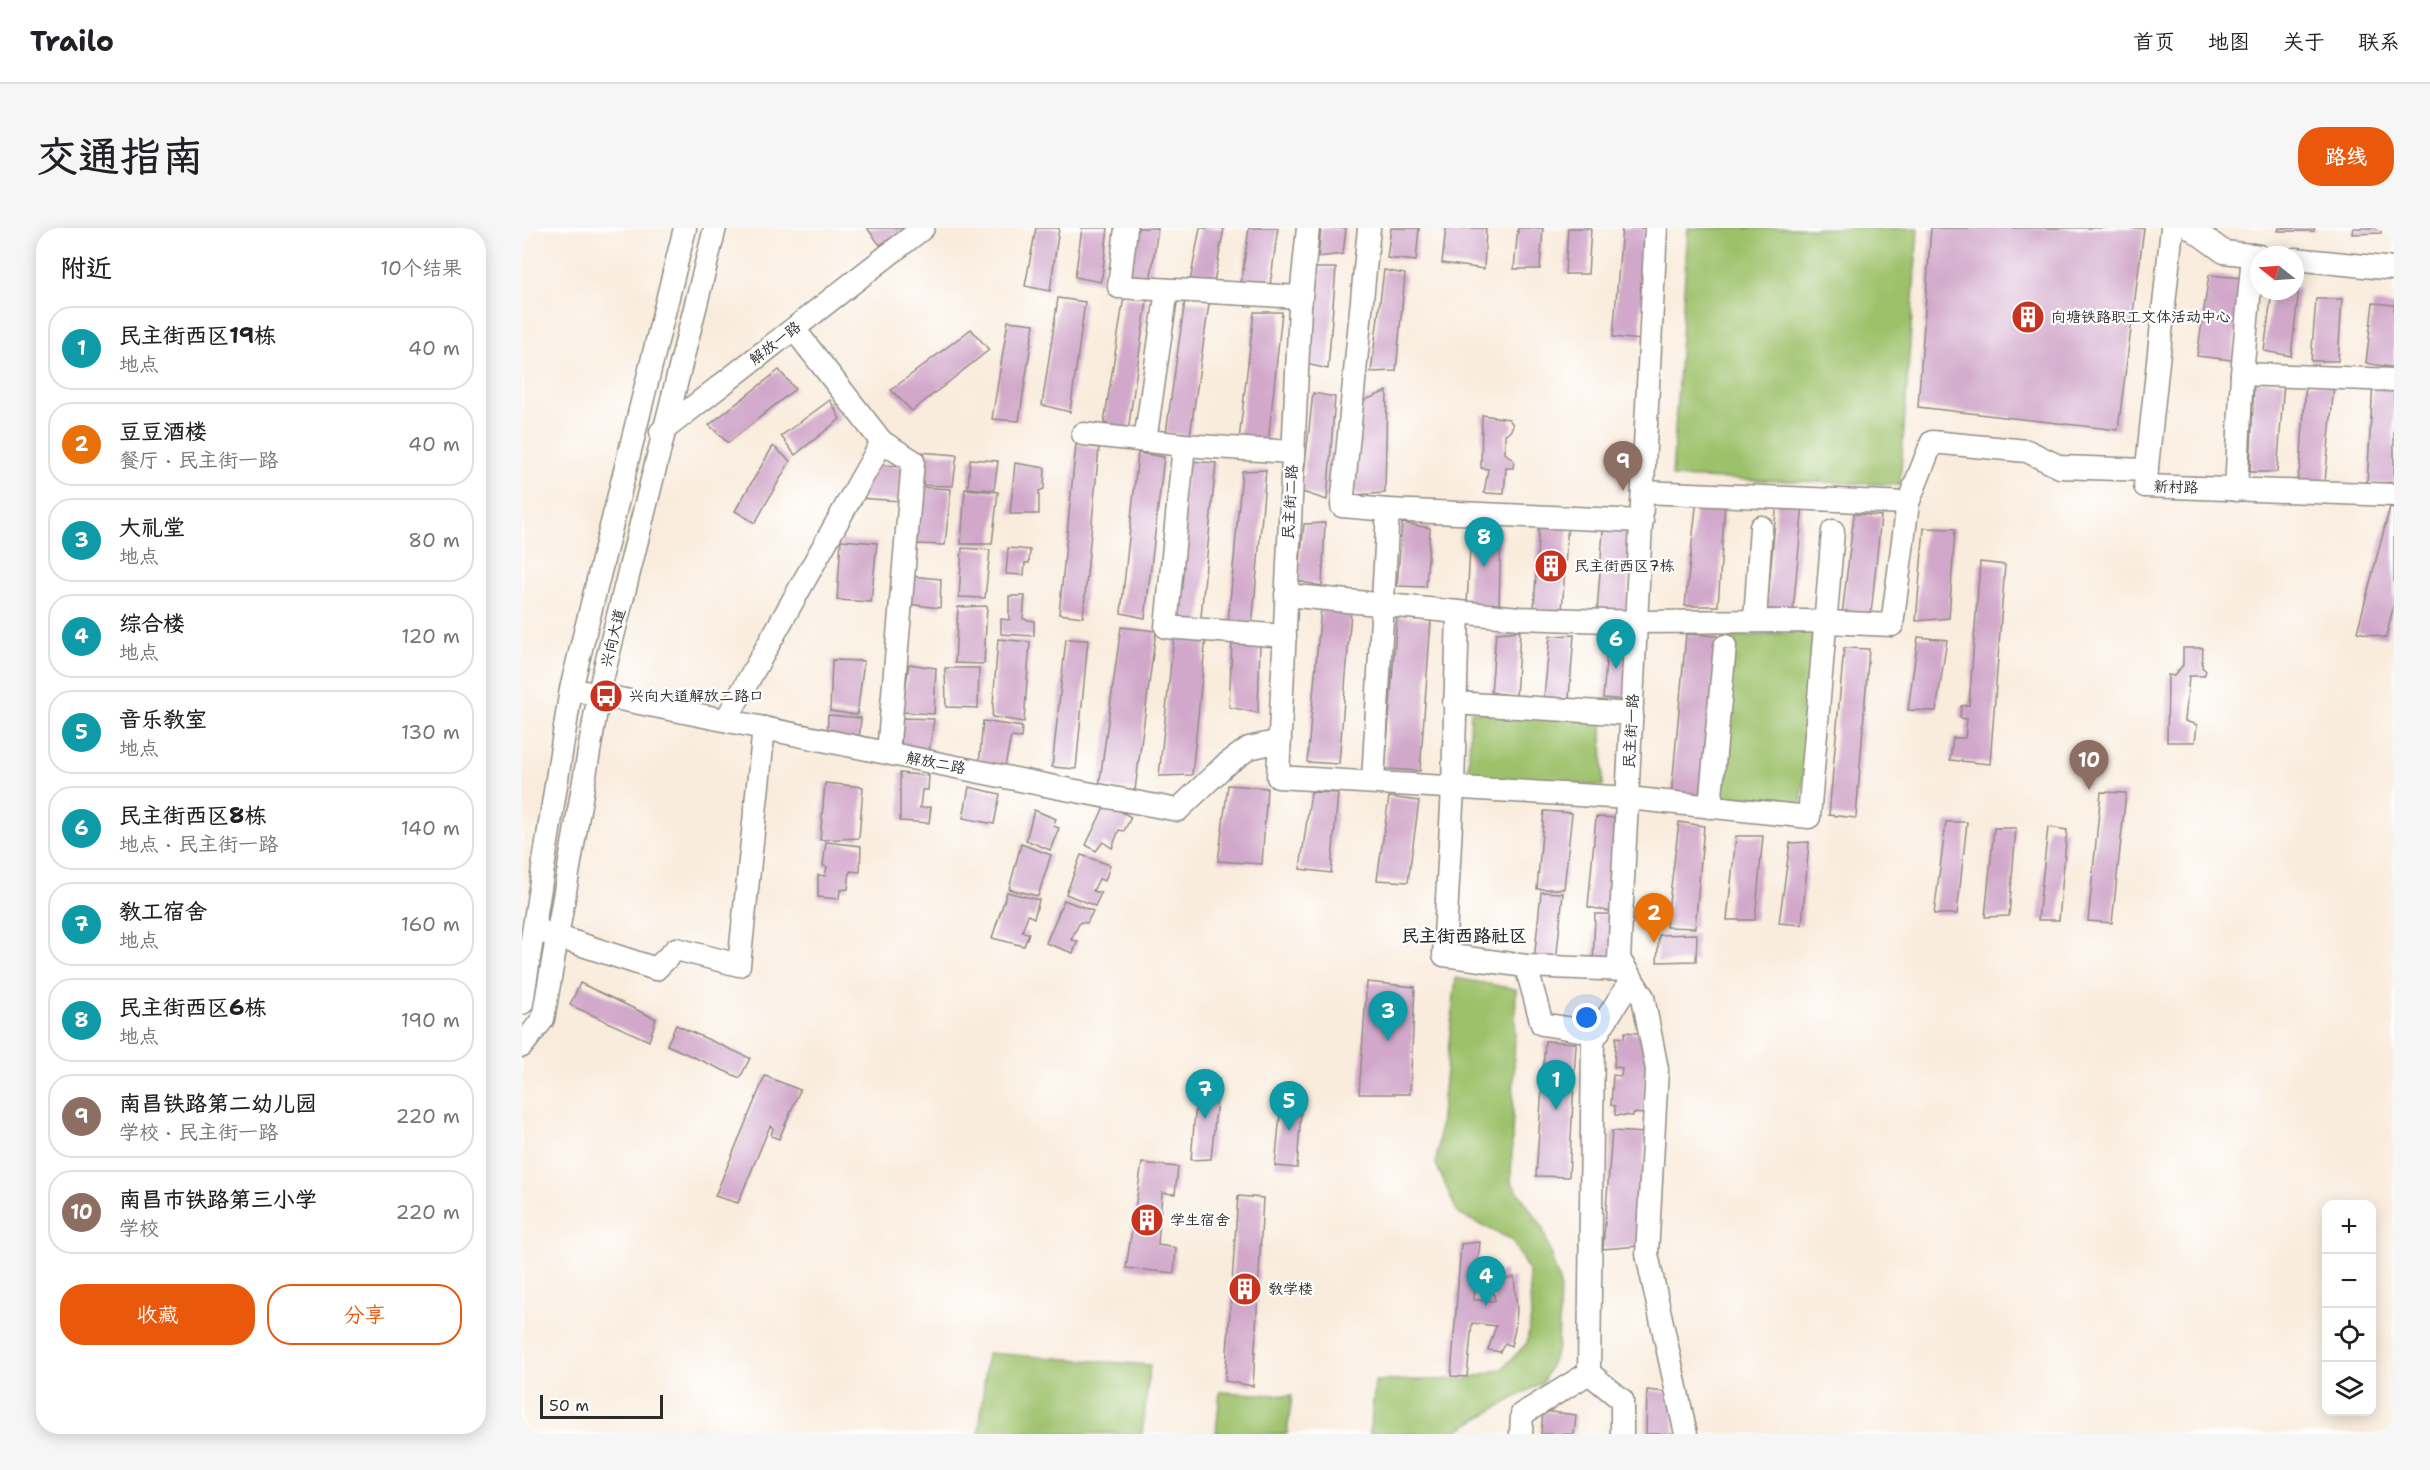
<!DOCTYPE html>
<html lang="zh">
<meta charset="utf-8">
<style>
body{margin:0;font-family:"Shantell Sans","LXGW WenKai TC",sans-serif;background:#f6f6f6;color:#202124}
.controls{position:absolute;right:18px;bottom:18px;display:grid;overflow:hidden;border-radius:12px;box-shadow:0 3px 15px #0003}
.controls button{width:54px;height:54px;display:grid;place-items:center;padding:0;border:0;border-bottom:2px solid #e0e0e0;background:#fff;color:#202124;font:30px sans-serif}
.compass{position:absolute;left:1728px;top:18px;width:54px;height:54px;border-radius:50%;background:#fff;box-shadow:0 3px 15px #0003;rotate:287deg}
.scale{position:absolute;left:18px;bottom:15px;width:123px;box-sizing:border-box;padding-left:6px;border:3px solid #2b2b2b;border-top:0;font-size:16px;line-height:21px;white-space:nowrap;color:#2b2b2b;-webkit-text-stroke:4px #fff;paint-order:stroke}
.you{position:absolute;left:1065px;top:790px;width:21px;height:21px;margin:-15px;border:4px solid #fff;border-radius:50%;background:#1a73e8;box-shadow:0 0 0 9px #1a73e833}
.badge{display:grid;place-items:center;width:39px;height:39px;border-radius:50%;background:#ea580c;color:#fff;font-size:20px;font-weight:700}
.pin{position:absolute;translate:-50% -50px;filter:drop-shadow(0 2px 3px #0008)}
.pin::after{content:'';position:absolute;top:32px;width:21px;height:18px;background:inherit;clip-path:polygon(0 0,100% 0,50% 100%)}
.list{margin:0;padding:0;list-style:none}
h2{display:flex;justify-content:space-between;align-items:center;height:78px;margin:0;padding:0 24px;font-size:26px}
h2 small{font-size:20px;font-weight:400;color:#757577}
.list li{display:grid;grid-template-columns:39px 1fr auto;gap:18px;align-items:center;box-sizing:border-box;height:84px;margin:0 12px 12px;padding:0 12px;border:2px solid #e0e0e0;border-radius:24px}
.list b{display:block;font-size:22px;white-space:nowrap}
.list p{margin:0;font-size:20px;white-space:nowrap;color:#757577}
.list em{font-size:20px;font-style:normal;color:#757577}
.actions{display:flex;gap:12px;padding:18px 24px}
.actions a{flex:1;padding:14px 0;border:2px solid #ea580c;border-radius:24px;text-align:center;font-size:21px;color:#ea580c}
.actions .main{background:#ea580c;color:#fff}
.icon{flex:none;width:33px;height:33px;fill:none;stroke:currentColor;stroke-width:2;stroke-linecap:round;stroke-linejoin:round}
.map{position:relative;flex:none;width:1872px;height:1206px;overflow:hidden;border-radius:24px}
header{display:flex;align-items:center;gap:36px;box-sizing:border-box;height:84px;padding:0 30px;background:#fff;border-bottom:2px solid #e0e0e0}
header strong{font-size:28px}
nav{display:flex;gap:33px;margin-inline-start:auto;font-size:21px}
.intro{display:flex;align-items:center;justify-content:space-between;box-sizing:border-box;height:144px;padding:0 36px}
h1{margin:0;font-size:42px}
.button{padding:15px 27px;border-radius:24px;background:#ea580c;color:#fff;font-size:21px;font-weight:700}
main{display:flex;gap:36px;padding:0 36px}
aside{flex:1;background:#fff;border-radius:24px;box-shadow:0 3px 15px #0003}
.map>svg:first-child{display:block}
</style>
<header>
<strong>Trailo</strong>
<nav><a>首页</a><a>地图</a><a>关于</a><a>联系</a></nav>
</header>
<div class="intro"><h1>交通指南</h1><a class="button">路线</a></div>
<main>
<aside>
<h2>附近<small>10个结果</small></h2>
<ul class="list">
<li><span class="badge" style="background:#0f9aa8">1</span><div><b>民主街西区19栋</b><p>地点</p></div><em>40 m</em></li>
<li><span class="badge" style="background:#e8710a">2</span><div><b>豆豆酒楼</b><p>餐厅 · 民主街一路</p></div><em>40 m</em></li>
<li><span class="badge" style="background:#0f9aa8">3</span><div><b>大礼堂</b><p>地点</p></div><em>80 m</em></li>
<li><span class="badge" style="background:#0f9aa8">4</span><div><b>综合楼</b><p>地点</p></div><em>120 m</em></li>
<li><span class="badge" style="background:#0f9aa8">5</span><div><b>音乐教室</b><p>地点</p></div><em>130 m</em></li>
<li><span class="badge" style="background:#0f9aa8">6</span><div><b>民主街西区8栋</b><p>地点 · 民主街一路</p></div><em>140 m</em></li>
<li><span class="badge" style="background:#0f9aa8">7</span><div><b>教工宿舍</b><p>地点</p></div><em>160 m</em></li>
<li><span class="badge" style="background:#0f9aa8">8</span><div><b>民主街西区6栋</b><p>地点</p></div><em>190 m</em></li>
<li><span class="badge" style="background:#8d6e63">9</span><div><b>南昌铁路第二幼儿园</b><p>学校 · 民主街一路</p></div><em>220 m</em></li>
<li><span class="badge" style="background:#8d6e63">10</span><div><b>南昌市铁路第三小学</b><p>学校</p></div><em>220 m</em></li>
</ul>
<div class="actions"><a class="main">收藏</a><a>分享</a></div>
</aside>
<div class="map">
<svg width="1872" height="1206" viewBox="0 0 1872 1206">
<rect width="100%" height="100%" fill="#fff"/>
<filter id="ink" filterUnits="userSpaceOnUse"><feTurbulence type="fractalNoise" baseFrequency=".0167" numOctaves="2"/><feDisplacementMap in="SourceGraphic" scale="12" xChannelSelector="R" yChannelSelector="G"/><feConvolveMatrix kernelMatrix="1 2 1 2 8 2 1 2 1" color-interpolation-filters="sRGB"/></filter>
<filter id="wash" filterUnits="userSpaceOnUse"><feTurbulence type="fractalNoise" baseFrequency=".008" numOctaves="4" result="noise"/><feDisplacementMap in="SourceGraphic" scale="24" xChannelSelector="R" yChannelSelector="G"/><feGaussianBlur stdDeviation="1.35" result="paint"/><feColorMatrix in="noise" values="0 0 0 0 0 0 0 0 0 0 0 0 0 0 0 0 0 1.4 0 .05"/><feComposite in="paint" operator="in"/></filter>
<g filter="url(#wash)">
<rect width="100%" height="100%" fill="#f9ecdd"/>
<g fill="#9dc16a" stroke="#64764a" stroke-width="1.5">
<polygon points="1166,0 1396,0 1378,257 1150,249"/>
<polygon points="1294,403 1279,580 1196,572 1208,409"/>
<polygon points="949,483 1080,494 1081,558 946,548"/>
<polygon points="934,750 994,761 989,954 1020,998 1038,1057 1036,1119 1021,1154 929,1206 848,1206 853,1153 944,1151 980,1141 1005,1115 1009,1088 1007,1044 989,1011 936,986 914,936"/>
<polygon points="465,1125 628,1137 620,1206 457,1206"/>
<polygon points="698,1164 770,1168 765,1206 694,1206"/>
</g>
<g id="blocks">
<g fill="#d1a8ca">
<polygon points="345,0 385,0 358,17"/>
<polygon points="514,0 537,0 528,63 503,58"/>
<polygon points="560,0 586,0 580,48 578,54 553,49"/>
<polygon points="611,0 636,0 628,55 605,51"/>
<polygon points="678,0 702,0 691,60 667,59"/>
<polygon points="727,0 756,0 747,65 718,63"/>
<polygon points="799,0 824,0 821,26 796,29"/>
<polygon points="869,0 897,0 894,33 865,30"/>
<polygon points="924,0 964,0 962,41 920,35"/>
<polygon points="996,0 1021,0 1018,41 992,41"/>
<polygon points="1046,0 1069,0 1066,46 1043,46"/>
<polygon points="1100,0 1123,0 1121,32 1129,33 1121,42 1118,63 1128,63 1126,74 1119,74 1119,112 1091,109"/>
<polygon points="1409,0 1622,0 1596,202 1396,179"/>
<polygon points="1757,0 1792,0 1792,3 1756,3"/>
<polygon points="1831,0 1859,0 1859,5 1830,6"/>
<polygon points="790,40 814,40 806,141 784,136"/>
<polygon points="862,42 883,46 874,143 849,144"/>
<polygon points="1687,47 1720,50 1710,132 1675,128"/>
<polygon points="1773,59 1777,60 1769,128 1742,123 1750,63 1773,63"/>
<polygon points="602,69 625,72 606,203 582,195"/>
<polygon points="536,70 563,74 548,184 520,177"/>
<polygon points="1794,71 1820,71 1816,133 1789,133"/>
<polygon points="663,72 687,76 668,208 644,205"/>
<polygon points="1851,75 1872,77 1872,140 1844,135"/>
<polygon points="732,84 760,84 746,215 717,212"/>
<polygon points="486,93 512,96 497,193 470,191"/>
<polygon points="449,101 467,122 390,183 369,162"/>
<polygon points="257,142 273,161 206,215 187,197"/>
<polygon points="1732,152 1762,154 1755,244 1728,244"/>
<polygon points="1851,154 1872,155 1872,254 1845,256"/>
<polygon points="1784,156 1812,157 1803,254 1775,252 1778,239"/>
<polygon points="865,163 863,265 833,267 838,174"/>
<polygon points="791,165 813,169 805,272 780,264"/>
<polygon points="308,172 318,191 273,227 259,208"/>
<polygon points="960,187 987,191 991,197 988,204 983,206 983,225 992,233 991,240 984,240 982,266 962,265 966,241 959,240"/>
<polygon points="554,216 577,220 561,389 537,386"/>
<polygon points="251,218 268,233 233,295 213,283"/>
<polygon points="397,224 435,227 431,258 394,257"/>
<polygon points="616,225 642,229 623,390 599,385"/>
<polygon points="448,231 476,233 472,262 446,260"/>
<polygon points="666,233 694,235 678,399 647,392"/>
<polygon points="493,235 523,240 522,261 517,263 517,286 488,286"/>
<polygon points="355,237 382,238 378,273 336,270"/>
<polygon points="744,242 730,400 706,395 720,243"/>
<polygon points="396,259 429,261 423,317 392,316"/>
<polygon points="443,261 476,264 470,316 439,316"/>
<polygon points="1175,270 1203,275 1196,378 1163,378"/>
<polygon points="1255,272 1281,276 1271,383 1245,381"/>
<polygon points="1868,279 1872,280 1872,376 1864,410 1835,404"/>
<polygon points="1332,286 1359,288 1349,386 1320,387"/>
<polygon points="1046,294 1040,384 1012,381 1017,295"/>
<polygon points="803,295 800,358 776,353 782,296"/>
<polygon points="880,295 908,300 904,359 875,358"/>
<polygon points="979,299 977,381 945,376 949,301"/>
<polygon points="1402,300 1433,301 1427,390 1394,393"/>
<polygon points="1109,301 1104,383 1075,384 1081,303"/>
<polygon points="319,312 355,315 349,374 315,372"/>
<polygon points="440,320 468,322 463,370 437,369"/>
<polygon points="486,320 508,322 507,335 503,335 502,347 484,346"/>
<polygon points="1458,334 1483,337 1468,536 1428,532 1431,510 1443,510 1445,491 1438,490 1439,478 1447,477"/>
<polygon points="388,348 419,351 418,380 385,376"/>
<polygon points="487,368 503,368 501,391 512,393 512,408 479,406 479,391 487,392"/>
<polygon points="465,378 462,436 433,435 436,379"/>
<polygon points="799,380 829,383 817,536 785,534"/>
<polygon points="875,388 909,392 898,543 863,541"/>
<polygon points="599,399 634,403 613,562 577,559"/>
<polygon points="998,403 994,469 969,464 974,405"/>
<polygon points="1164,406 1195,408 1183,571 1149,569"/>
<polygon points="652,407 684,409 670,547 637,548"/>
<polygon points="1052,407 1047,470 1022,469 1028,408"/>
<polygon points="1396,409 1425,412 1414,483 1386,482"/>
<polygon points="1086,410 1107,411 1103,472 1081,470"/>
<polygon points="476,411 508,414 502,494 470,489"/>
<polygon points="544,411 566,412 554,541 530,539"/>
<polygon points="738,413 736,485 707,479 710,415"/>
<polygon points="1322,420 1347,421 1334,590 1307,587"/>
<polygon points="1661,420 1681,420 1680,439 1684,443 1682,448 1667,448 1663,493 1675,497 1673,514 1645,514 1646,447 1652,448 1661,437"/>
<polygon points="310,432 342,433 335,487 308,483"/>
<polygon points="387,436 414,440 412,486 380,484"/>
<polygon points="423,440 457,440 456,480 424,479"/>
<polygon points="306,487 339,490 337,512 305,509"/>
<polygon points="380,490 412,491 407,524 379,521"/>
<polygon points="461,493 500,499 499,510 489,509 482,543 457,538"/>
<polygon points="378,545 407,548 406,562 400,562 398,580 409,579 407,595 378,593"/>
<polygon points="303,555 341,559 337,610 298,612"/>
<polygon points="706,557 745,560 740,636 696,633"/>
<polygon points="447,559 478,566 472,596 441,590"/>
<polygon points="789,564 816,565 809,645 778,641"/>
<polygon points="1579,564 1604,565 1590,695 1566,693"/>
<polygon points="867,569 897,573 886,654 855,652"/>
<polygon points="584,575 609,589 602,603 597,602 590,620 581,614 574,623 564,617"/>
<polygon points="512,582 534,591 531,598 537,600 528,622 504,612"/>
<polygon points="1022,583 1050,585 1042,661 1015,661"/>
<polygon points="1074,589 1100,590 1090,684 1066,679"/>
<polygon points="1157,594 1182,598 1173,700 1144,699"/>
<polygon points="1424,594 1445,594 1435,686 1412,686"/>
<polygon points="1526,599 1545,602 1537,692 1516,692"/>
<polygon points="1472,600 1494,600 1487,688 1463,689"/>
<polygon points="1214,608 1241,608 1233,692 1205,692"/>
<polygon points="304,614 339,618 338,644 328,643 326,661 318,662 317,671 296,669 296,647 303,648 305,639 301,638"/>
<polygon points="1287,614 1280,697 1257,695 1268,615"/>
<polygon points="499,616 529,627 516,668 487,661"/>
<polygon points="559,627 588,637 583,653 577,651 571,663 579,665 573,678 544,666"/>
<polygon points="485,664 517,672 512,690 506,687 500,704 507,705 502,718 470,710"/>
<polygon points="1019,664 1041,665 1034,735 1012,733"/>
<polygon points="542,672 571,683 565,695 558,694 549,712 556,713 551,725 524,715"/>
<polygon points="1073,686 1091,686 1088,738 1071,737"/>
<polygon points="1175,706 1174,733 1135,734 1137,707"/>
<polygon points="845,754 893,759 888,866 837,866"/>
<polygon points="58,755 134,791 127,813 48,777"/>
<polygon points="154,797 228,830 218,850 145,817"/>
<polygon points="1103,804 1127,806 1121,886 1111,885 1111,888 1093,887 1093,878 1089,877 1091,847 1099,848 1100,840 1092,839 1094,809 1102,810"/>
<polygon points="1023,813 1054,815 1047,949 1014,948"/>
<polygon points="243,848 278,862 257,911 249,908 251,900 248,898 216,975 193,968"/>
<polygon points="676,850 697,851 689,931 669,932"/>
<polygon points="760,866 780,867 775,940 753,938"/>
<polygon points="1090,903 1123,905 1117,1018 1081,1021"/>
<polygon points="620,935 656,939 653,966 640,965 636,1017 654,1020 652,1045 604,1040"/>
<polygon points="716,968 741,970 731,1158 703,1153"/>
<polygon points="958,1014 952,1072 973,1073 968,1048 983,1042 984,1051 992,1049 995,1083 993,1101 989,1118 983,1115 978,1124 966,1122 974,1098 950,1095 945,1149 929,1148 939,1016"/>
<polygon points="1125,1162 1152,1165 1152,1206 1124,1206"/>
<polygon points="1021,1183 1054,1187 1052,1206 1019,1206"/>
</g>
</g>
</g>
<g filter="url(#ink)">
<use href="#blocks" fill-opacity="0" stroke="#928c84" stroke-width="1.5"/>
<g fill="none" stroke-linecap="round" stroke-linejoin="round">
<defs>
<g id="minor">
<polyline points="604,0 597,59 779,69"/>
<polyline points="786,0 778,79 756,549 1106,570 1287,589 1311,303"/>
<polyline points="847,0 820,278 866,282"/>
<polyline points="1134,0 1097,731 1121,769 1135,841 1125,1026 1164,1206"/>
<polyline points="1650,0 1623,258 1872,267"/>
<polyline points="1669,0 1702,24 1737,28"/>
<polyline points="1773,31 1872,41"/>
<polyline points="1720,146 1872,152"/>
<polyline points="139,204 401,0"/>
<polyline points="561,206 662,217 770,224"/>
<polyline points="623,213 645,62"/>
<polyline points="360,214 391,233 366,525"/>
<polyline points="662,217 644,399 763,408"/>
<polyline points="1714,262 1720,146 1731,27"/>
<polyline points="1121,264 1386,275"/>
<polyline points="764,367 997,390 1114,394 1281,393 1370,397 1386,275 1410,214 1505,223 1538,239 1625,242"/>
<polyline points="936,384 931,559 922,727 1004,738 1104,742"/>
<polyline points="1233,393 1239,299"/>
<polyline points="63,464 538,560 656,582 702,538 727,520 758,513"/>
<polyline points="932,475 1110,486"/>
<polyline points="204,492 360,214 272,101"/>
<polyline points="851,554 866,282 1120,293"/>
<polyline points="1188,579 1203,418"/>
<polyline points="21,704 134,741 154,721 217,737 242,500"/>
<polyline points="1004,738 1020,796 1076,805"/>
<polyline points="0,775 49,461 163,0"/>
<polyline points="0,818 21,791 78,460 193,0"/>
<polyline points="1067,1145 1071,812 1110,751"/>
<polyline points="1067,1145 1100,1172 1100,1206"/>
<polyline points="999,1206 1000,1186 1067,1145"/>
</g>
</defs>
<use href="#minor" stroke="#928c84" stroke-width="25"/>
<use href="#minor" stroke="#fff" stroke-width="22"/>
</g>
</g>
<defs>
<symbol id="building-disc" viewBox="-11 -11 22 22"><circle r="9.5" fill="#c8321e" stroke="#fff"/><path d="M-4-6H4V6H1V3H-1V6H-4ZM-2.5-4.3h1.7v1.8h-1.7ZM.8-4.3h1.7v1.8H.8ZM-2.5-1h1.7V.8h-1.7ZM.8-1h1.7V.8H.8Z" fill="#fff"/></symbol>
<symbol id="bus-disc" viewBox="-11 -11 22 22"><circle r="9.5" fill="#c8321e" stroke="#fff"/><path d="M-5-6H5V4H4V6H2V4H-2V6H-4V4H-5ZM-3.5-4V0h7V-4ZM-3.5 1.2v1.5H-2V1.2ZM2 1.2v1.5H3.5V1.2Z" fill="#fff"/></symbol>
</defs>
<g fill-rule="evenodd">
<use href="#building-disc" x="1487" y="70" width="38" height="38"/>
<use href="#building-disc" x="1010" y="319" width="38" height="38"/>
<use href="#bus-disc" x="65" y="449" width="38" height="38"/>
<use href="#building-disc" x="606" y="973" width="38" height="38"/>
<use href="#building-disc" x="704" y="1042" width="38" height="38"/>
</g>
<g text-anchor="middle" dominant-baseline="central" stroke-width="4.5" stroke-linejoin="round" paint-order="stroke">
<g font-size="15" fill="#2b2b2b" stroke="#fff" text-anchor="start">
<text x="1529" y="89">向塘铁路职工文体活动中心</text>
<text x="1052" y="338">民主街西区7栋</text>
<text x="107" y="468">兴向大道解放二路口</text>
<text x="648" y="992">学生宿舍</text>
<text x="746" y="1061">教学楼</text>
</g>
<g font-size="15" fill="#2b2b2b" stroke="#fff">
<text transform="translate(253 115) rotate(-38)">解放一路</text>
<text transform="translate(1654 259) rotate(2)">新村路</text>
<text transform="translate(768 274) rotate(-87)">民主街二路</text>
<text transform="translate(91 410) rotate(-76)">兴向大道</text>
<text transform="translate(1109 503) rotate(-87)">民主街一路</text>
<text transform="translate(414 535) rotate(11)">解放二路</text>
</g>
<g font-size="18" font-weight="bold" fill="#2b2b2b" stroke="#fff">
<text x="942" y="708">民主街西路社区</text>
</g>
</g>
</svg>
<div class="controls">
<button>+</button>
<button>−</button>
<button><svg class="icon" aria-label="locate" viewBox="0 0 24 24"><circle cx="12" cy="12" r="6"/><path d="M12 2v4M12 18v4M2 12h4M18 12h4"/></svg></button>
<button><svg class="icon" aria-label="layers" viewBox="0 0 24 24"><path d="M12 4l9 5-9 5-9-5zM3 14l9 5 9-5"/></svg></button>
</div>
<svg class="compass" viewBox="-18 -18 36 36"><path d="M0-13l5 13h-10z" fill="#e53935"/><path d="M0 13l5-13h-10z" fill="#757577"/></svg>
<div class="scale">50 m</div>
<div class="you"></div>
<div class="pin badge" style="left:1034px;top:882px;background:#0f9aa8">1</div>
<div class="pin badge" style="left:1132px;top:715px;background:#e8710a">2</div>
<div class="pin badge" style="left:866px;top:813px;background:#0f9aa8">3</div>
<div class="pin badge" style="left:964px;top:1078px;background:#0f9aa8">4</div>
<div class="pin badge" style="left:767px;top:903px;background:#0f9aa8">5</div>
<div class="pin badge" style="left:1094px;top:441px;background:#0f9aa8">6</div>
<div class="pin badge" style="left:683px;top:891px;background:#0f9aa8">7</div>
<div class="pin badge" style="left:962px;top:339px;background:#0f9aa8">8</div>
<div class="pin badge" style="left:1101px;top:263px;background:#8d6e63">9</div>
<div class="pin badge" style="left:1567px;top:562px;background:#8d6e63">10</div>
</div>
</main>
